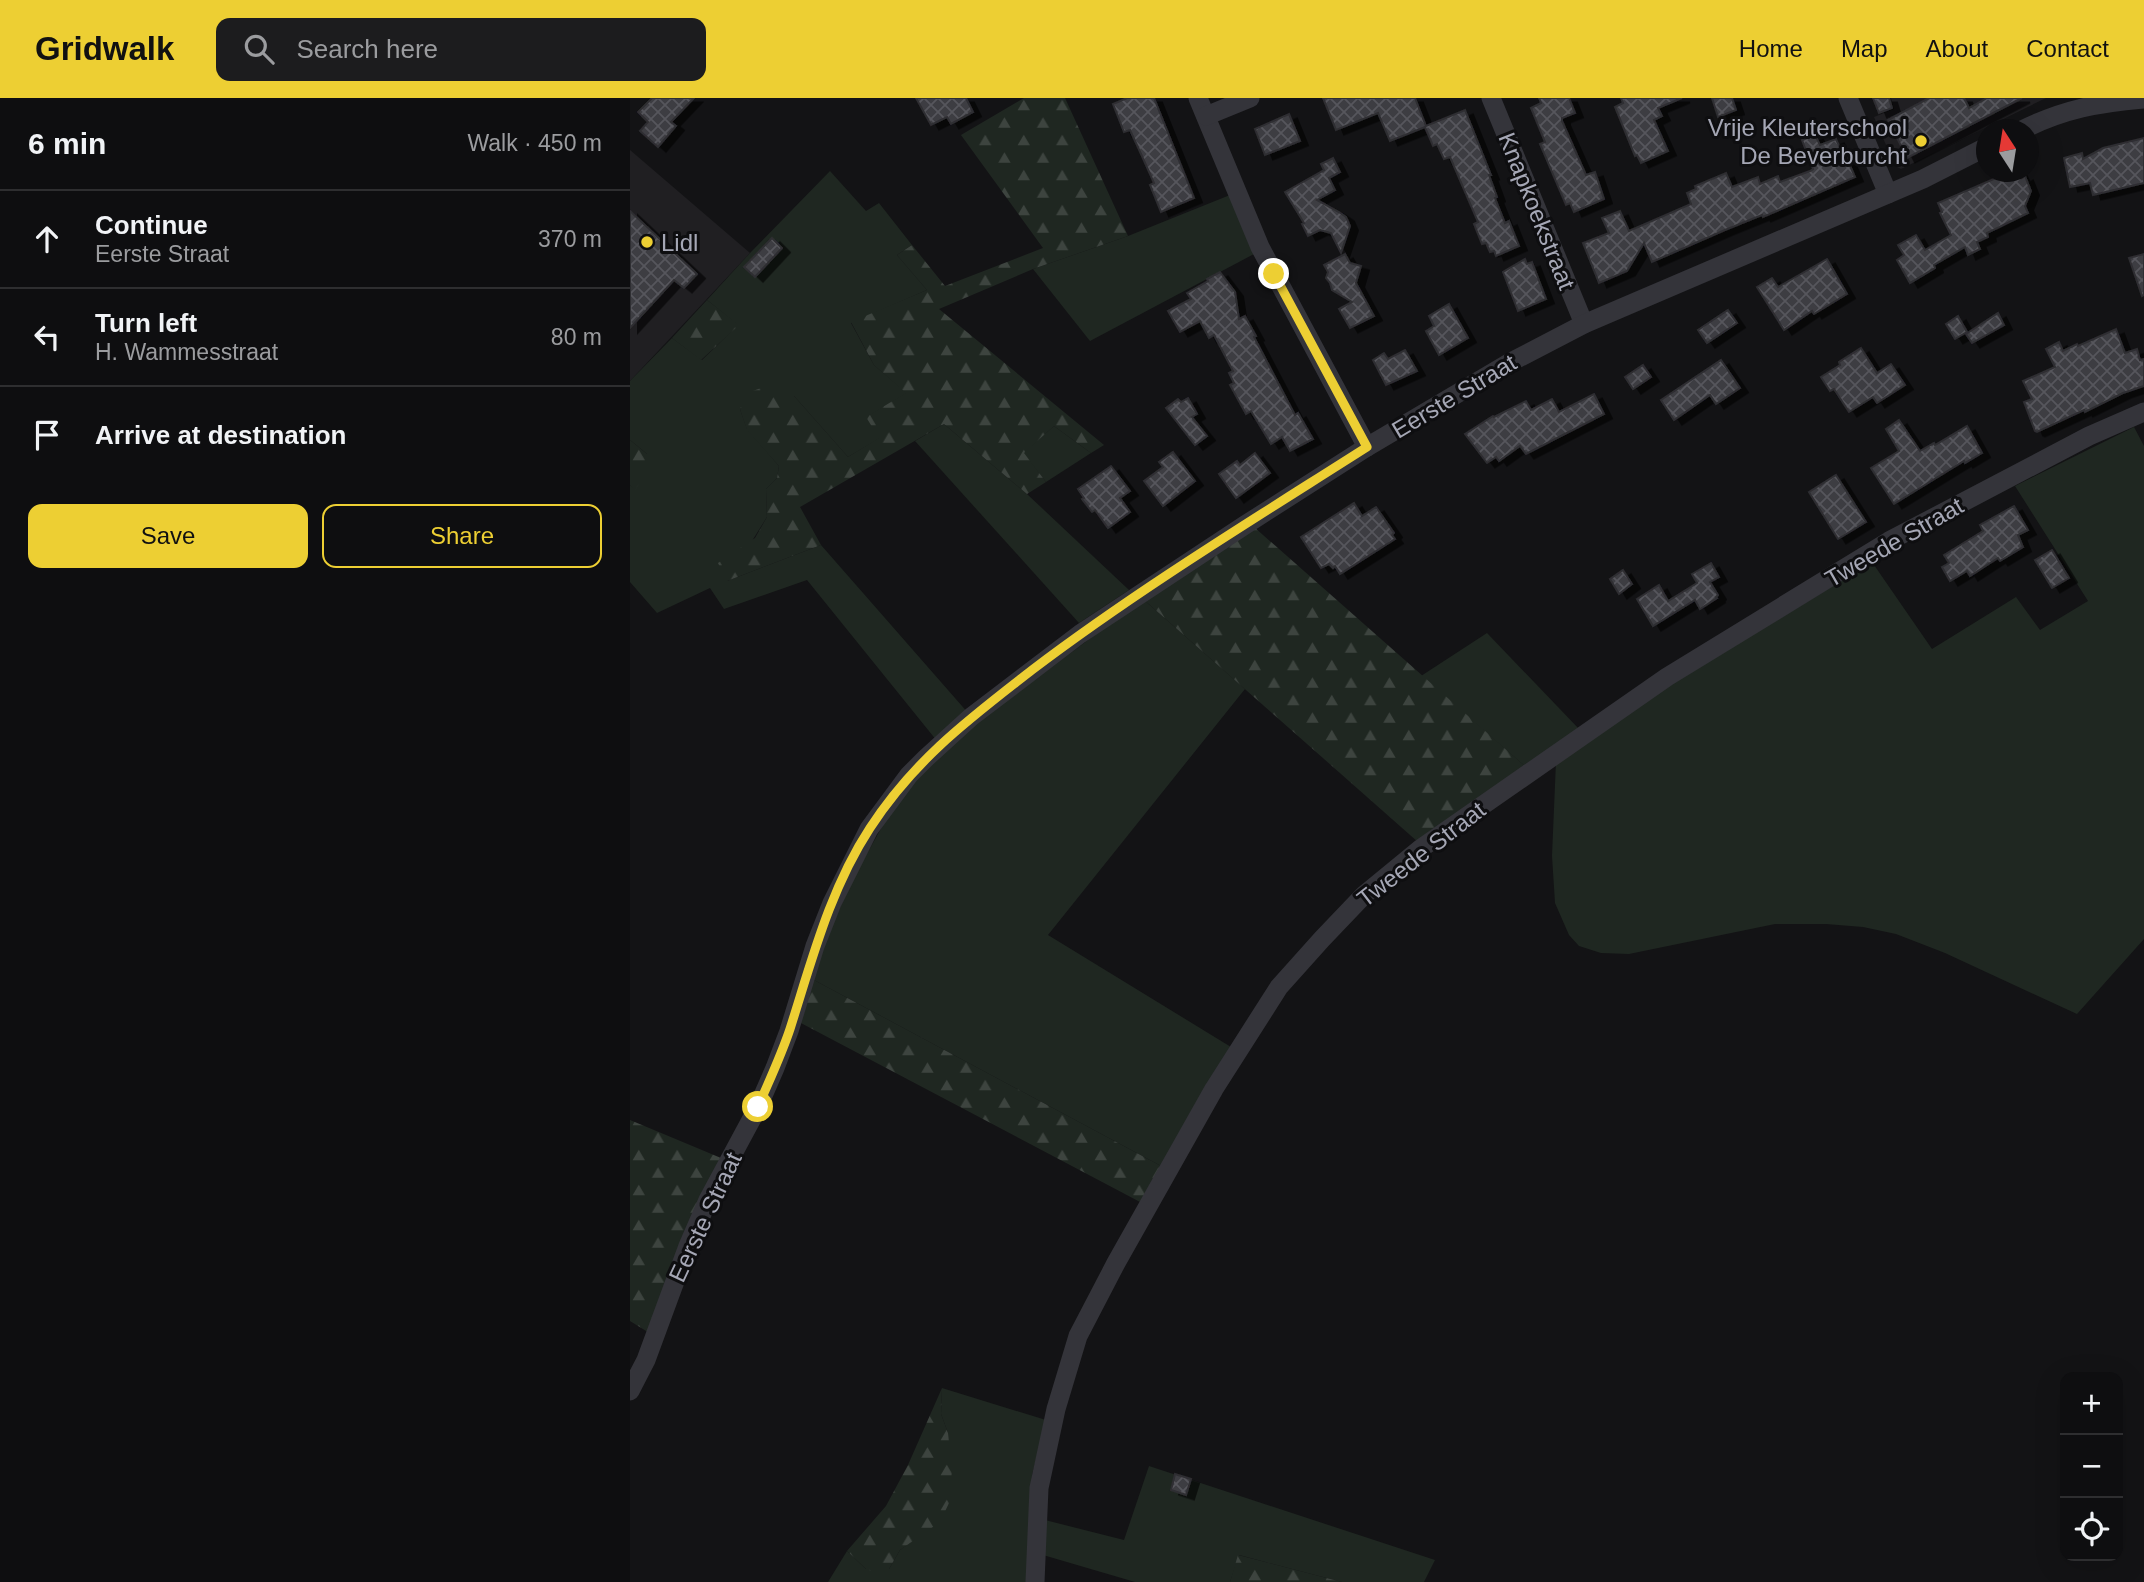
<!DOCTYPE html>
<meta charset="utf-8">
<style>
body{margin:0;font-family:Helvetica,sans-serif;background:#1c1c1e;color:#f1f3f6}
.controls{position:absolute;right:21px;bottom:21px;display:grid;overflow:hidden;border-radius:14px;box-shadow:0 7px 28px #0002}
.controls button{width:63px;height:63px;display:grid;place-items:center;padding:0;border:0;border-bottom:2px solid #2e2e30;background:#0e0e10;color:#f1f3f6;font:35px sans-serif}
.compass{position:absolute;left:1346px;top:21px;width:63px;height:63px;border-radius:50%;background:#0e0e10;box-shadow:0 7px 28px #0002;rotate:348deg}
.stop{position:absolute;width:21px;height:21px;margin:-16px;border:5px solid #edcf33;border-radius:50%;background:#fff}
.stop.end{background:#edcf33;border-color:#fff;box-shadow:0 2px 7px #0008}
.list{margin:0;padding:0;list-style:none}
h2{display:flex;justify-content:space-between;align-items:center;height:91px;margin:0;padding:0 28px;font-size:30px}
h2 small{font-size:23px;font-weight:400;color:#9b9c9f}
.list li{display:grid;grid-template-columns:46px 1fr auto;gap:21px;align-items:center;box-sizing:border-box;height:98px;padding:0 28px;border-top:2px solid #2e2e30}
.list b{display:block;font-size:26px;white-space:nowrap}
.list p{margin:0;font-size:23px;white-space:nowrap;color:#9b9c9f}
.list em{font-size:23px;font-style:normal;color:#9b9c9f}
.actions{display:flex;gap:14px;padding:21px 28px}
.actions a{flex:1;padding:16px 0;border:2px solid #edcf33;border-radius:14px;text-align:center;font-size:24px;color:#edcf33}
.actions .main{background:#edcf33;color:#111}
.icon{flex:none;width:38px;height:38px;fill:none;stroke:currentColor;stroke-width:2;stroke-linecap:round;stroke-linejoin:round}
.map{position:relative;flex:none;width:1514px;height:1484px;overflow:hidden}
header{display:flex;align-items:center;gap:42px;box-sizing:border-box;height:98px;padding:0 35px;background:#edcf33;color:#111}
header strong{font-size:33px}
nav{display:flex;gap:38px;margin-inline-start:auto;font-size:24px}
.search{width:490px;height:63px;background:#1c1c1e;display:flex;align-items:center;gap:18px;box-sizing:border-box;padding:0 24px;border-radius:14px;color:#9b9c9f;font-size:26px}
main{display:flex}
aside{flex:1;background:#0e0e10}
.map>svg:first-child{display:block}
</style>
<header>
<strong>Gridwalk</strong>
<div class="search"><svg class="icon" aria-label="search" viewBox="0 0 24 24"><circle cx="10" cy="10" r="6"/><path d="M15 15l6 6"/></svg>Search here</div>
<nav><a>Home</a><a>Map</a><a>About</a><a>Contact</a></nav>
</header>
<main>
<aside>
<h2>6 min<small>Walk · 450 m</small></h2>
<ul class="list">
<li><svg class="icon" aria-label="ahead" viewBox="0 0 24 24"><path d="M12 20V5M6 11l6-6 6 6"/></svg><div><b>Continue</b><p>Eerste Straat</p></div><em>370 m</em></li>
<li><svg class="icon" aria-label="left" viewBox="0 0 24 24"><path d="M17 20v-9H6M10 6l-5 5 5 5"/></svg><div><b>Turn left</b><p>H. Wammesstraat</p></div><em>80 m</em></li>
<li><svg class="icon" aria-label="arrive" viewBox="0 0 24 24"><path d="M6 21V4h12l-3 4 3 4H6"/></svg><div><b>Arrive at destination</b></div></li>
</ul>
<div class="actions"><a class="main">Save</a><a>Share</a></div>
</aside>
<div class="map">
<svg width="1514" height="1484" viewBox="0 0 1514 1484">
<defs>
<pattern id="forest-firs" width="22" height="20" patternUnits="userSpaceOnUse" patternTransform="scale(1.75)"><rect width="22" height="20" fill="#1f2721"/><path d="M5 1l3.5 6h-7zM16 11l3.5 6h-7z" fill="#3d443f"/></pattern>
<pattern id="building-cross-hatch" width="8" height="8" patternUnits="userSpaceOnUse" patternTransform="scale(1.75)"><rect width="8" height="8" fill="#3d3d42"/><path d="M0 0l8 8M0 8l8-8" fill="none" stroke="#56565b"/></pattern>
<filter id="shadow"><feDropShadow dx="8" dy="4.5" stdDeviation="0" flood-color="#0009"/></filter>
</defs>
<rect width="100%" height="100%" fill="#131315"/>
<g fill="#201f22">
<polygon points="1261,0 1416,0 1271,71 1265,68 1244,19 1264,11"/>
<polygon points="0,52 120,155 0,283"/>
</g>
<g fill="#1f2721">
<polygon points="200,73 236,113 249,105 282,147 267,157 297,192 221,225 244,267 277,295 237,319 250,340 218,359 164,298 110,311 117,331 149,368 147,380 136,391 137,419 97,483 191,447 339,616 307,643 177,482 94,511 80,490 27,515 0,484 0,387 5,391 17,356 0,342 0,283 42,240 72,262 108,227 77,202 120,155"/>
<polygon points="600,97 624,156 460,243 403,171 498,138"/>
<polygon points="314,326 397,396 499,492 449,525 285,343"/>
<polygon points="424,328 461,355 416,384 393,355"/>
<polygon points="1504,329 1514,348 1514,841 1447,916 1315,855 1266,836 1233,829 1196,826 1145,826 999,856 971,855 949,848 939,837 925,805 922,758 926,663 1039,588 1242,464 1302,551 1386,499 1410,532 1458,503 1385,388"/>
<polygon points="513,501 615,591 418,837 601,949 531,1068 182,881 196,839 230,768 272,693 301,659"/>
<polygon points="857,535 950,632 897,670 791,578"/>
<polygon points="312,1290 416,1322 402,1377 398,1484 198,1484 217,1453 236,1471 259,1471 270,1452 286,1440 318,1335 311,1316"/>
<polygon points="519,1368 805,1462 794,1484 712,1484 609,1457 600,1484 505,1484 413,1457 415,1422 494,1442"/>
</g>
<g fill="url(#forest-firs)">
<polygon points="394,0 435,0 498,138 403,171 309,211 474,347 461,355 424,328 394,355 416,384 397,396 314,326 170,409 191,447 97,483 88,465 125,440 137,419 136,391 147,380 149,368 117,332 110,311 117,295 134,289 164,298 218,359 249,340 236,319 276,295 244,267 221,224 297,192 267,157 282,147 315,188 413,150 331,37"/>
<polygon points="77,202 109,227 71,262 42,240"/>
<polygon points="0,342 17,356 20,369 5,392 0,387"/>
<polygon points="624,429 897,670 788,744 513,501"/>
<polygon points="182,881 531,1068 512,1105 169,924"/>
<polygon points="0,1022 91,1060 21,1236 0,1223"/>
<polygon points="312,1290 311,1316 318,1335 322,1372 319,1405 310,1424 270,1452 259,1471 248,1475 236,1471 217,1453 256,1408 278,1367"/>
<polygon points="608,1457 712,1484 600,1484"/>
</g>
<g fill="url(#building-cross-hatch)" stroke="#2e2d31" stroke-width="2" filter="url(#shadow)">
<polygon points="22,0 64,0 41,24 46,28 28,49 10,33 18,24 8,14"/>
<polygon points="286,0 336,0 343,14 321,26 317,19 301,27"/>
<polygon points="497,0 524,0 564,100 531,114 520,87 524,85 511,56 500,32 494,34 483,6"/>
<polygon points="693,0 785,0 796,28 835,12 861,77 859,77 867,99 865,100 875,125 879,123 889,148 866,158 864,153 860,154 856,145 852,146 844,126 848,124 820,59 814,61 807,46 803,48 795,29 760,43 748,15 706,32"/>
<polygon points="909,0 939,0 945,15 932,20 932,23 956,77 965,74 974,101 944,114 940,105 936,107 910,46 915,44 901,10 911,5"/>
<polygon points="991,0 1052,0 1028,10 1032,18 1024,22 1038,53 1011,65 1007,57 1005,58 985,9 993,5"/>
<polygon points="1082,0 1102,0 1106,12 1088,19"/>
<polygon points="1243,0 1259,0 1262,10 1249,15"/>
<polygon points="1299,0 1334,0 1339,10 1357,0 1392,0 1277,60 1258,22"/>
<polygon points="659,16 670,43 635,57 625,31"/>
<polygon points="1185,37 1190,47 1206,41 1210,50 1213,51 1225,79 1133,119 1132,117 1095,132 1022,164 1014,145 997,173 969,185 953,145 979,135 972,120 990,113 999,133 1061,106 1057,95 1066,91 1065,88 1096,75 1102,89 1128,79 1130,86 1148,78 1150,84 1180,73 1183,71 1172,42"/>
<polygon points="1514,40 1514,85 1463,97 1460,85 1440,89 1434,60 1452,55 1453,61 1473,50"/>
<polygon points="703,60 710,74 699,80 705,92 687,102 709,114 716,119 720,128 711,155 701,135 690,132 678,138 672,126 674,125 655,94 694,72 691,66"/>
<polygon points="1380,74 1389,74 1392,80 1395,78 1401,93 1395,108 1398,115 1357,135 1358,139 1347,144 1350,151 1338,157 1335,149 1304,167 1305,170 1280,185 1267,162 1274,157 1268,147 1286,137 1295,152 1321,137 1310,115 1312,114 1308,105"/>
<polygon points="0,113 67,176 54,190 44,182 0,230"/>
<polygon points="142,140 152,150 125,179 114,169"/>
<polygon points="715,156 720,165 731,168 726,185 744,218 720,230 709,211 722,204 702,192 700,185 696,180 698,174 694,167"/>
<polygon points="1514,156 1514,197 1512,198 1499,160"/>
<polygon points="895,161 897,166 902,164 916,201 888,213 873,174"/>
<polygon points="1197,161 1217,196 1184,216 1182,213 1154,232 1127,189 1142,180 1148,189"/>
<polygon points="590,174 605,194 609,221 615,218 626,238 624,239 665,317 668,315 683,341 660,353 652,339 641,346 621,313 616,316 600,287 604,285 599,275 603,273 584,237 579,240 570,223 550,234 538,213 561,201 557,195 578,183 577,181"/>
<polygon points="819,206 838,240 809,257 796,233 804,228 799,218"/>
<polygon points="1098,212 1107,225 1077,245 1068,232"/>
<polygon points="1368,215 1374,227 1342,245 1336,236"/>
<polygon points="1328,218 1337,234 1325,241 1316,226"/>
<polygon points="1486,231 1495,255 1507,251 1510,262 1514,261 1514,288 1493,295 1455,314 1454,312 1407,334 1405,333 1394,304 1402,301 1393,283 1425,269 1416,251 1429,244 1433,253 1447,246 1448,248"/>
<polygon points="1231,250 1247,275 1261,266 1275,287 1247,305 1243,299 1219,314 1204,291 1200,293 1191,279 1210,267 1209,264"/>
<polygon points="775,252 787,273 756,287 743,262 754,255 758,261"/>
<polygon points="1091,262 1110,290 1086,306 1080,297 1044,322 1031,302"/>
<polygon points="1013,267 1021,279 1003,291 995,279"/>
<polygon points="964,296 974,316 896,356 890,348 869,363 866,359 857,365 835,336 863,318 864,319 896,303 901,312 922,301 929,314"/>
<polygon points="558,300 567,316 562,319 577,338 565,347 536,310 548,301 551,304"/>
<polygon points="1269,322 1290,353 1304,345 1305,347 1337,328 1352,355 1335,365 1334,363 1264,406 1241,370 1269,353 1256,331"/>
<polygon points="543,354 565,383 533,408 514,383 533,369 529,364"/>
<polygon points="625,355 640,375 606,400 589,376 607,363 610,367"/>
<polygon points="481,368 500,393 490,400 500,414 478,430 465,412 462,414 452,401 454,400 448,391"/>
<polygon points="1206,377 1236,424 1208,441 1179,394"/>
<polygon points="724,405 732,418 746,409 764,435 762,437 765,441 710,476 705,468 703,470 699,466 691,470 671,439"/>
<polygon points="1384,408 1398,432 1388,437 1393,449 1370,463 1368,460 1340,478 1337,473 1320,483 1312,469 1319,465 1314,457 1353,433 1350,427"/>
<polygon points="1422,452 1439,480 1422,490 1405,462"/>
<polygon points="1081,465 1089,479 1080,484 1088,497 1086,499 1087,500 1070,511 1065,502 1023,528 1007,501 1029,487 1038,503 1067,485 1062,476"/>
<polygon points="993,472 1002,486 989,496 980,481"/>
<polygon points="545,1376 561,1381 556,1397 541,1392"/>
</g>
<g fill="none" stroke-linecap="round" stroke-linejoin="round">
<g stroke="#34343a" stroke-width="19">
<polyline points="568,0 630,149 737,349"/>
<polyline points="861,0 954,226"/>
<polyline points="1218,0 1258,96"/>
<polyline points="576,18 620,0"/>
<path d="M 1392,32 C 1434,11 1468,5 1514,1"/>
<polyline points="0,1293 16,1262 58,1148 78,1102 128,1009 145,970 159,933 185,848 202,805 239,731 279,677 296,660 341,619 450,536 615,427 737,349 879,265 954,226 1293,81 1356,49"/>
<polyline points="405,1484 409,1390 426,1311 448,1238 486,1165 584,991 649,889 692,841 734,797 790,751 1037,579 1259,443 1459,338 1514,314"/>
</g>
</g>
<g fill="none" stroke-linecap="round" stroke-linejoin="round">
<path stroke="#edcf33" stroke-width="9" d="M 128,1009 C 139,983 151,958 160,931 C 182,862 200,791 240,730 C 285,661 339,621 402,572 C 509,491 624,421 737,349 L 644,176"/>
</g>
<g fill="#edcf33" stroke="#0e0e10" stroke-width="2.5">
<circle cx="1291" cy="43" r="7"/>
<circle cx="17" cy="144" r="7"/>
</g>
<g text-anchor="middle" dominant-baseline="central" stroke-width="6" stroke-linejoin="round" paint-order="stroke">
<g font-size="24" fill="#a5a7b5" stroke="#0e0e10" text-anchor="end">
<text x="1277" y="29">Vrije Kleuterschool<tspan x="1277" dy="28">De Beverburcht</tspan></text>
<text x="31" y="144" text-anchor="start">Lidl</text>
</g>
<g font-size="24" fill="#a5a7b5" stroke="#0e0e10">
<text transform="translate(907 113) rotate(68)">Knapkoekstraat</text>
<text transform="translate(824 298) rotate(-31)">Eerste Straat</text>
<text transform="translate(1264 444) rotate(-30)">Tweede Straat</text>
<text transform="translate(791 756) rotate(-38)">Tweede Straat</text>
<text transform="translate(75 1119) rotate(-65)">Eerste Straat</text>
</g>
</g>
</svg>
<div class="controls">
<button>+</button>
<button>−</button>
<button><svg class="icon" aria-label="locate" viewBox="0 0 24 24"><circle cx="12" cy="12" r="6"/><path d="M12 2v4M12 18v4M2 12h4M18 12h4"/></svg></button>
</div>
<svg class="compass" viewBox="-18 -18 36 36"><path d="M0-13l5 13h-10z" fill="#e53935"/><path d="M0 13l5-13h-10z" fill="#9b9c9f"/></svg>
<div class="stop" style="left:128px;top:1009px"></div>
<div class="stop end" style="left:644px;top:176px"></div>
</div>
</main>
